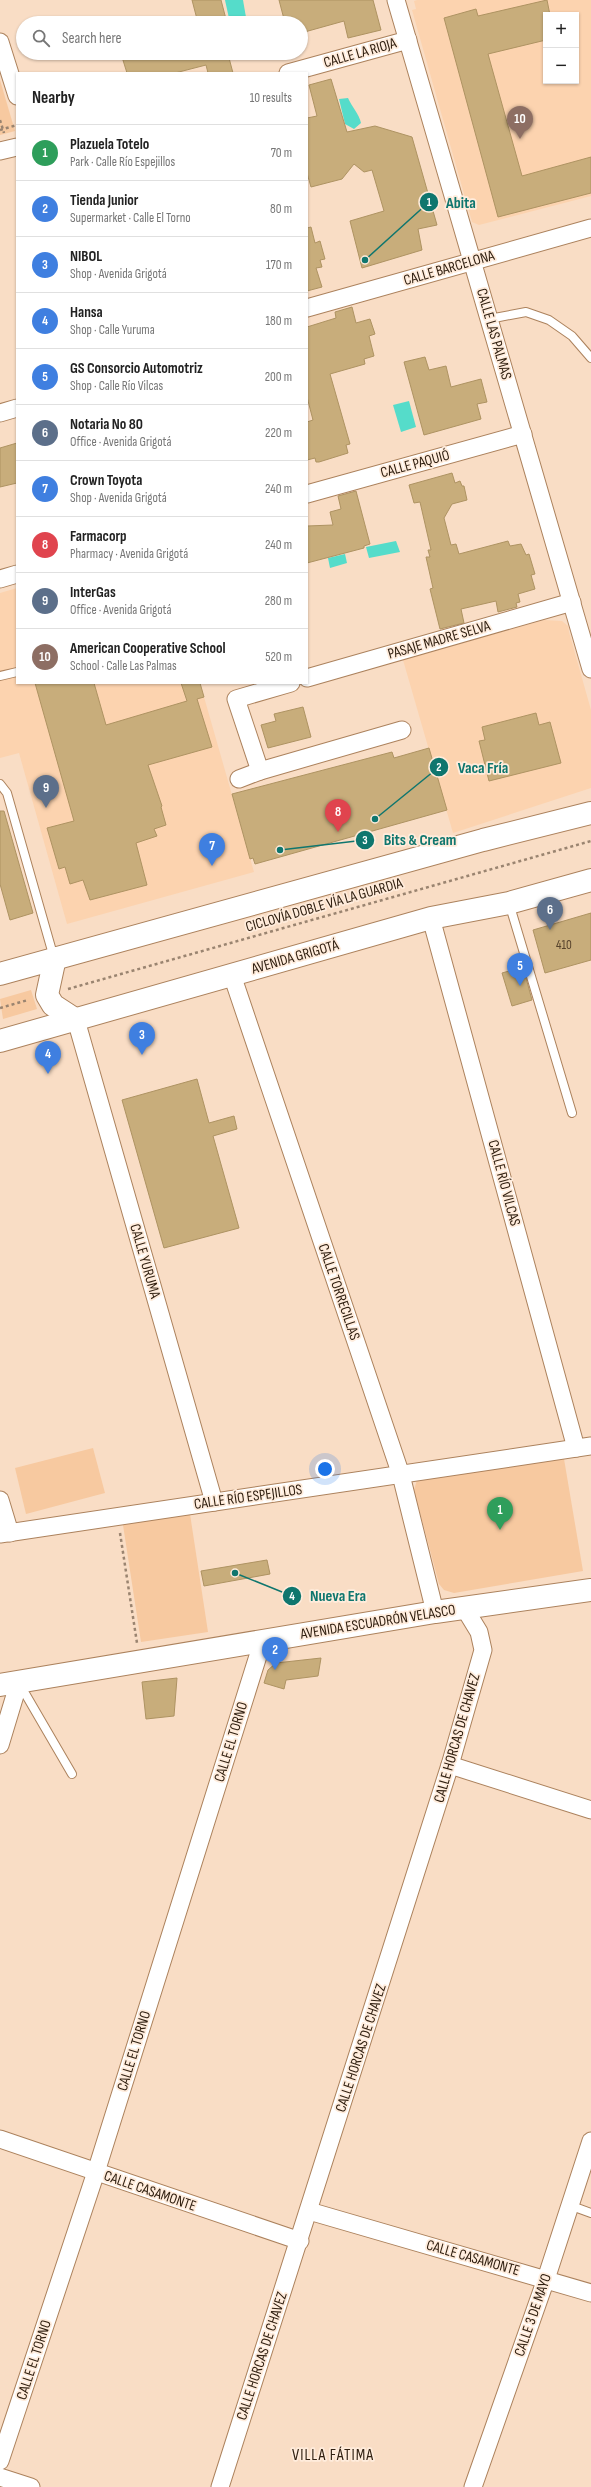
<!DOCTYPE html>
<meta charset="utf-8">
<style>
body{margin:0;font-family:"Sofia Sans Condensed",sans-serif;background:#f6f6f6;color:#222}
.controls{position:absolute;right:12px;top:12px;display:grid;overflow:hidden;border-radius:0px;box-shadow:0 1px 3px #0004}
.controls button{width:36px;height:36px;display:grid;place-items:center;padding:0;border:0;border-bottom:1px solid #e0e0e0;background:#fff;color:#222;font:20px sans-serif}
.you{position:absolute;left:325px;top:1469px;width:14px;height:14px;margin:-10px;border:3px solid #fff;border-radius:50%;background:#1a73e8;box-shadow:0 0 0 6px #1a73e833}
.badge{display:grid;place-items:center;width:26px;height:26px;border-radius:50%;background:#1f6c9e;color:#fff;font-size:13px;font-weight:700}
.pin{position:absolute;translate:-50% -33px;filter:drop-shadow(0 1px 2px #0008)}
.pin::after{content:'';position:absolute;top:21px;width:14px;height:12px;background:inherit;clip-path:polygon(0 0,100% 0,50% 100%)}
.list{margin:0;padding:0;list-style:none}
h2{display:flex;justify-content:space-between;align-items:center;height:52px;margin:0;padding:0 16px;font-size:17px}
h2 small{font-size:13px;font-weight:400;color:#767676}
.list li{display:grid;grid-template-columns:26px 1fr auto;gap:12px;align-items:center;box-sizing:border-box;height:56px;padding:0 16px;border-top:1px solid #e0e0e0}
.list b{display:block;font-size:15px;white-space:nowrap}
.list p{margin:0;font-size:13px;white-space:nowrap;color:#767676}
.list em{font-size:13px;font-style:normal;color:#767676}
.icon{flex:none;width:22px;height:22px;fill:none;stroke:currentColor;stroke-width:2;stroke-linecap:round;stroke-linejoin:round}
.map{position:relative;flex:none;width:591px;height:2487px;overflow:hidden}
.search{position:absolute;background:#fff;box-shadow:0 1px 3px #0004;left:16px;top:16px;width:292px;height:44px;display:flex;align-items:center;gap:10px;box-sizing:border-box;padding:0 14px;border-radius:22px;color:#767676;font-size:15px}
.panel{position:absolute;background:#fff;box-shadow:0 1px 3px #0004;left:16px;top:72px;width:292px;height:612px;border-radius:0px}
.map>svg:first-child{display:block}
</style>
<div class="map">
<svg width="591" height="2487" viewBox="0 0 591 2487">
<rect width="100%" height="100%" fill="#f9ddc5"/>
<g fill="#fcd3af" fill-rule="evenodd">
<path d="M 417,0 L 591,0 L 591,196 L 479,225 L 472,222 L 412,10 L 416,9 L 414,1 ZM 546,15 L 576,15 L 576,81 L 546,81 Z"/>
<polygon points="17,588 17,683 200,683 254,872 67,924 19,753 0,758 0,593"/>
<polygon points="544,620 562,621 568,626 569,632 591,710 591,788 453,833 403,660"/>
</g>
<g fill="#f7c9a0">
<polygon points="0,80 15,131 0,135"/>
<polygon points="31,990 37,1009 3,1019 0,999"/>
<polygon points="93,1448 105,1493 26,1514 15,1468"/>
<polygon points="563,1453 583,1571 454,1593 444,1590 439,1584 414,1490 417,1480"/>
<polygon points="190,1514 208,1632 141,1642 123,1525"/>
</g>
<g fill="#55dcca">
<polygon points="225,0 243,0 247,23 230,23"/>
<path d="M 348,98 C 352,107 359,114 361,123 L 354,129 L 345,124 L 339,99 Z"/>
<polygon points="409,401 416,427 401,432 393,405"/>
<polygon points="396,541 400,552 369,558 366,547"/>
<polygon points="345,554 347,563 330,568 328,558"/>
</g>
<g fill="#c8ad7b" stroke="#ae9362">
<polygon points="192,0 221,0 227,23 198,23"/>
<polygon points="279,0 373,0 381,30 348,38 344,21 301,33 301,23 285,23"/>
<polygon points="547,0 550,15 546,15 546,40 488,54 522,176 591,157 591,193 498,217 444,18 476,9 478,16"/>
<polygon points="137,53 232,53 233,58 229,58 233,73 208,73 206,65 175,73 127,73 122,57"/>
<polygon points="331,79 347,132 375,126 412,137 437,225 418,229 422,250 362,268 350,221 384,211 372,170 364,172 354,164 342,179 311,187 307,173 307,118 317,116 309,85"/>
<polygon points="311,227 315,243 320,241 325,259 320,260 322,267 316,268 322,287 307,291 307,228"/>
<polygon points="352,307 356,323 370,319 375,334 369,336 374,356 364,359 365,364 330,374 350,444 346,445 348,453 319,462 316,462 315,458 307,460 307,422 313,420 307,397 307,327 336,318 335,312"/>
<polygon points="425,357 429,370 446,366 451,387 481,379 487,402 477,404 481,419 424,435 404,362"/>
<polygon points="17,443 17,483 0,487 0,448"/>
<polygon points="452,473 455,483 460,481 462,486 464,486 467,500 452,504 444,518 451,545 456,544 459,554 508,541 510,546 521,544 526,555 529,554 535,574 531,575 535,589 518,594 520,602 516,603 517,607 498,612 496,601 461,609 464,623 440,629 430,589 433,588 426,557 430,557 428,550 431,550 420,502 414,503 409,485"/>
<polygon points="356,491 370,544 364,546 364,548 307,563 307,526 333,525 330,512 341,509 338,496"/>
<polygon points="35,683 94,683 106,725 187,701 181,683 200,683 204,697 197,699 212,747 148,765 162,806 161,807 166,825 154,829 157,836 136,843 147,885 90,900 83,880 70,884 65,867 59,869 47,828 74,821"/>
<polygon points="303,707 311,737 268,748 261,725 276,721 274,714"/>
<polygon points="536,713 539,725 550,722 561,763 489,781 479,741 485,740 482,727"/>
<polygon points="429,748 447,810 255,864 253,858 250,859 232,794 392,752 394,758"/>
<polygon points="0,811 4,811 33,913 10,920 0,884"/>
<polygon points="591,913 591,960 545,973 533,930"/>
<polygon points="523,967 532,1000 512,1006 502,973"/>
<polygon points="197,1079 209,1123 234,1116 237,1129 213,1136 239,1228 164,1248 122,1100"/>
<polygon points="267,1560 270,1574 204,1586 201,1571"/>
<polygon points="321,1658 318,1676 286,1680 284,1689 264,1683 268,1670 276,1663"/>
<polygon points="177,1678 174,1716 146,1719 142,1682"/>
</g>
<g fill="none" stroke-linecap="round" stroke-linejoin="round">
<defs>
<g id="lane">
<polyline points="489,319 526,312 549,320 572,336 591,358"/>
<polyline points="0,676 17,672"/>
<polyline points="0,784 7,793 54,958"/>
<polyline points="509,903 572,1113"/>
<polyline points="19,1683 72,1774"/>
<polyline points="569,2205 591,2213"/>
</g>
<g id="street">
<polyline points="396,0 591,669"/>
<polyline points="0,42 17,96"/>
<polyline points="288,73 408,40"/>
<polyline points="0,151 17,147"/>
<polyline points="307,308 591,228"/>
<polyline points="0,413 17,408"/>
<polyline points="307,494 523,434"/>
<polyline points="0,579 17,574"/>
<polyline points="307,678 572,602"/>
<polyline points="291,683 236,699 260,771 402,730"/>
<polyline points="239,779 260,771"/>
<polyline points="431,918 576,1448"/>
<polyline points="232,975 401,1475 435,1612"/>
<polyline points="76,1020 214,1502"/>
<polyline points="0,1500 10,1533"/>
<polyline points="0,1534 591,1446"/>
<polyline points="0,1745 19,1682"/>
<polyline points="450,1765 591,1810"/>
<polyline points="0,2139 300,2241"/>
<polyline points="309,2211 591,2293"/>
<polyline points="0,2461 96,2172 263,1640"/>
<polyline points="0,2477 31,2487"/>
<polyline points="220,2487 450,1765 483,1650 479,1632 465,1609"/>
<polyline points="473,2487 546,2279 591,2141"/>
</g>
<polyline id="secondary" points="0,1685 435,1612 591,1590"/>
<g id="primary">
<polyline points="55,958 47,995 53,1005 76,1020"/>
<polyline points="0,974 483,840 591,813"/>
<polyline points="0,1041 431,918 509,903 591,880"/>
</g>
</defs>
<use href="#lane" stroke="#ac825d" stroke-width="10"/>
<use href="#street" stroke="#ac825d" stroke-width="19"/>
<use href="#secondary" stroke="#ac825d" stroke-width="24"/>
<use href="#primary" stroke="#ac825d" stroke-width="24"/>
<g stroke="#9a8470" stroke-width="2.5" stroke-dasharray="3 3" stroke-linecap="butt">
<polyline points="0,120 4,133"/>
<polyline points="0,130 17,125"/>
<polyline points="68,989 591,841"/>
<polyline points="0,1008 28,1000"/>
<polyline points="120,1533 137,1643"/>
</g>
<use href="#lane" stroke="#fff" stroke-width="8"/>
<use href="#street" stroke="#fff" stroke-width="17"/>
<use href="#secondary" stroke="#fff" stroke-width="22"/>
<use href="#primary" stroke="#fff" stroke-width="22"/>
</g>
<g text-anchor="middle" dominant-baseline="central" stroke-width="3.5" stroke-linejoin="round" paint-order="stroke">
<g font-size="13" fill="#57432c">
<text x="564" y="945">410</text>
</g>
<g font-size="15" fill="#312011" stroke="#ffecdc">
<text transform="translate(360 53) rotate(-16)">CALLE LA RIOJA</text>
<text transform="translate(449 268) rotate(-16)">CALLE BARCELONA</text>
<text transform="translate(494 334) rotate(74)">CALLE LAS PALMAS</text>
<text transform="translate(415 464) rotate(-15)">CALLE PAQUIÓ</text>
<text transform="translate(439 640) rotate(-16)">PASAJE MADRE SELVA</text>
<text transform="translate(324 905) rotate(-16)">CICLOVÍA DOBLE VÍA LA GUARDIA</text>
<text transform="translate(295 957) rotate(-16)">AVENIDA GRIGOTÁ</text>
<text transform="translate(504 1183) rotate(75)">CALLE RÍO VILCAS</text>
<text transform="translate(145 1261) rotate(74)">CALLE YURUMA</text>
<text transform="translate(339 1292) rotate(71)">CALLE TORRECILLAS</text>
<text transform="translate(248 1497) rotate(-8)">CALLE RÍO ESPEJILLOS</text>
<text transform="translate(378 1622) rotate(-9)">AVENIDA ESCUADRÓN VELASCO</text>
<text transform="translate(457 1738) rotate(-74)">CALLE HORCAS DE CHAVEZ</text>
<text transform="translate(231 1742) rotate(-73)">CALLE EL TORNO</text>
<text transform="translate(361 2048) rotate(-72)">CALLE HORCAS DE CHAVEZ</text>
<text transform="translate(134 2051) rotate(-73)">CALLE EL TORNO</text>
<text transform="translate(150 2191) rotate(19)">CALLE CASAMONTE</text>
<text transform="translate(473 2258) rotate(16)">CALLE CASAMONTE</text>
<text transform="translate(533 2315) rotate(-71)">CALLE 3 DE MAYO</text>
<text transform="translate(262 2356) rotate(-72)">CALLE HORCAS DE CHAVEZ</text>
<text transform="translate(34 2360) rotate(-72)">CALLE EL TORNO</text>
</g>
<g font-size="16" letter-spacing="1" fill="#312011" stroke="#ffecdc">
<text x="333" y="2455">VILLA FÁTIMA</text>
</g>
</g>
<path fill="none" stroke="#0f766e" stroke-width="1.5" d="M365 260L429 202M375 819L439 767M280 850L365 840M235 1573L292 1596"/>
<g fill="#0f766e" stroke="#ffecdc" stroke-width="1.5">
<circle cx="365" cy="260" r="4"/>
<circle cx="375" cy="819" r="4"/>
<circle cx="280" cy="850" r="4"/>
<circle cx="235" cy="1573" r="4"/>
<circle cx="429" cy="202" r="10"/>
<circle cx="439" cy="767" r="10"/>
<circle cx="365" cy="840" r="10"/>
<circle cx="292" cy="1596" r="10"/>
</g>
<g font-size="12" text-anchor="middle" font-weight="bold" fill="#fff">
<text x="429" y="206">1</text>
<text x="439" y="771">2</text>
<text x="365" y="844">3</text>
<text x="292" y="1600">4</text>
</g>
<g font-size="16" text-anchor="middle" font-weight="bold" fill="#0f766e" stroke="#ffecdc" stroke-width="3.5" stroke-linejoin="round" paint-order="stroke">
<text x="461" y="208">Abita</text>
<text x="483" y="773">Vaca Fría</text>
<text x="420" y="845">Bits &amp; Cream</text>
<text x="338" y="1601">Nueva Era</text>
</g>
</svg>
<div class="controls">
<button>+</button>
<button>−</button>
</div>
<div class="you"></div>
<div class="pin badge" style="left:500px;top:1530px;background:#2e9e5b">1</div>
<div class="pin badge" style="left:275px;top:1670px;background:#3f7fe0">2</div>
<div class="pin badge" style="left:142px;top:1055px;background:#3f7fe0">3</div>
<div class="pin badge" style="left:48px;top:1074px;background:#3f7fe0">4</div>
<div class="pin badge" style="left:520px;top:986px;background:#3f7fe0">5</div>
<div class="pin badge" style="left:550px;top:930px;background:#5c6f8a">6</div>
<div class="pin badge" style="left:212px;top:866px;background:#3f7fe0">7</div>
<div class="pin badge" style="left:338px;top:832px;background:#e0444e">8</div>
<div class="pin badge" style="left:46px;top:808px;background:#5c6f8a">9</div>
<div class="pin badge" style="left:520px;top:139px;background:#8d6e63">10</div>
<div class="search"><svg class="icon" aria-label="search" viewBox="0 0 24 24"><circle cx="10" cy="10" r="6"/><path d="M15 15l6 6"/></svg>Search here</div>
<section class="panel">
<h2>Nearby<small>10 results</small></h2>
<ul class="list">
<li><span class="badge" style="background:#2e9e5b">1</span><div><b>Plazuela Totelo</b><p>Park · Calle Río Espejillos</p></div><em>70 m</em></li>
<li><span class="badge" style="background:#3f7fe0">2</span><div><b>Tienda Junior</b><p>Supermarket · Calle El Torno</p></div><em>80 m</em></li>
<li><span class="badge" style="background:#3f7fe0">3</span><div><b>NIBOL</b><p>Shop · Avenida Grigotá</p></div><em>170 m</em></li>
<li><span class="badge" style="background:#3f7fe0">4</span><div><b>Hansa</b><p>Shop · Calle Yuruma</p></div><em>180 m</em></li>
<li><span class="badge" style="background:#3f7fe0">5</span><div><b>GS Consorcio Automotriz</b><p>Shop · Calle Río Vilcas</p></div><em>200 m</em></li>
<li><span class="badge" style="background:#5c6f8a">6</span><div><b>Notaria No 80</b><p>Office · Avenida Grigotá</p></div><em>220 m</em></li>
<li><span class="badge" style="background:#3f7fe0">7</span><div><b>Crown Toyota</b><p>Shop · Avenida Grigotá</p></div><em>240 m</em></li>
<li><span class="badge" style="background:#e0444e">8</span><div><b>Farmacorp</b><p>Pharmacy · Avenida Grigotá</p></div><em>240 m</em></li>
<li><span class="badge" style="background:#5c6f8a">9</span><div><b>InterGas</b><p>Office · Avenida Grigotá</p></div><em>280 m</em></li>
<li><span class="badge" style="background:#8d6e63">10</span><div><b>American Cooperative School</b><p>School · Calle Las Palmas</p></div><em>520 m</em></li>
</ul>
</section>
</div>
